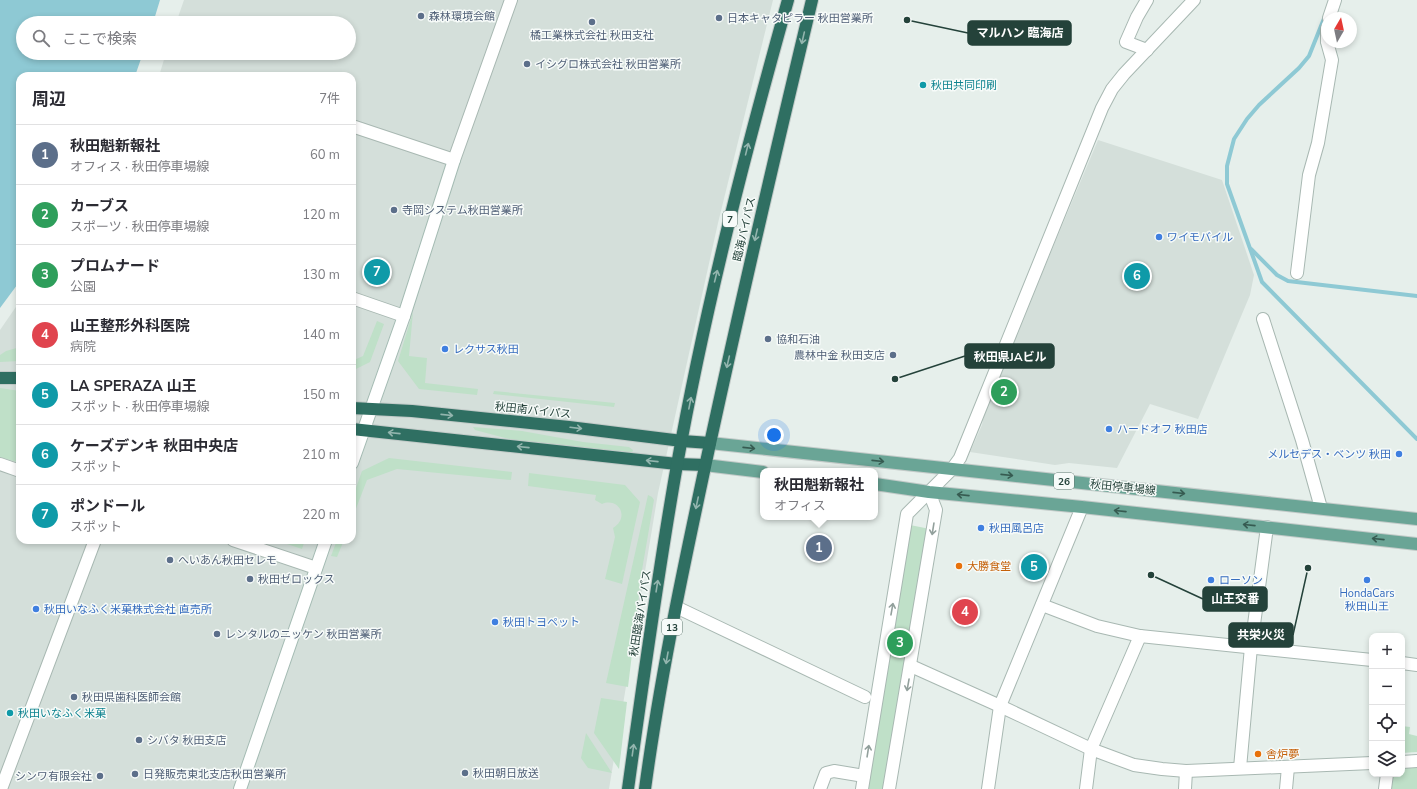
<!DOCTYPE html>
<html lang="ja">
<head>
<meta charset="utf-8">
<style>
  body { margin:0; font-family:"Nunito Sans","Noto Sans JP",sans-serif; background:#f7f7f7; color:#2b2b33 }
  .controls { position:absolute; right:12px; bottom:12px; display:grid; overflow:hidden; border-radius:8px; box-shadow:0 2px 6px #0003 }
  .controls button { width:36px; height:36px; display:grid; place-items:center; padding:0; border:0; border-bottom:1px solid #e1e1e2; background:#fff; color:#2b2b33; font:20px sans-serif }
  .compass { position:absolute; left:1321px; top:12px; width:36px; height:36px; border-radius:50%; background:#fff; box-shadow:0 2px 6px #0003; rotate:9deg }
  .you { position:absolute; left:774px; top:435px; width:14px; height:14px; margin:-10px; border:3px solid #fff; border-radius:50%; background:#1a73e8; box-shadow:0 0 0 6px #1a73e833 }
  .badge { display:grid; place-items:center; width:26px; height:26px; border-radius:50%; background:#855347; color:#fff; font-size:13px; font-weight:700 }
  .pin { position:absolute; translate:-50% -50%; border:2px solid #fff; box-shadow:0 1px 4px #0006 }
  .popup { position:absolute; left:760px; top:468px; width:118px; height:52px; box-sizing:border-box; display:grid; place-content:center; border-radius:8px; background:#fff; filter:drop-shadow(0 1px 3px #0005); font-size:13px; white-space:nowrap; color:#7c7c81 }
  .popup b { font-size:15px; color:#2b2b33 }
  .popup::after { content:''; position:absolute; left:50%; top:100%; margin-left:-8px; border:8px solid transparent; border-top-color:#fff }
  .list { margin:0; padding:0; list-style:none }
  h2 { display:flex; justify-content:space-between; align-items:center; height:52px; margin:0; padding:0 16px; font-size:17px }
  h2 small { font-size:13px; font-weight:400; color:#7c7c81 }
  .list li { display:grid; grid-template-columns:26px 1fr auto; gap:12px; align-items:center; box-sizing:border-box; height:60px; padding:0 16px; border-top:1px solid #e1e1e2 }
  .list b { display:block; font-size:15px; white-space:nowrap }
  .list p { margin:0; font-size:13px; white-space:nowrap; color:#7c7c81 }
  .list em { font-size:13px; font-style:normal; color:#7c7c81 }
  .icon { flex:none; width:22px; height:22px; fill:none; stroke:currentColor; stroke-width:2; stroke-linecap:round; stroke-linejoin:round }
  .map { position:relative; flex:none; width:1417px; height:789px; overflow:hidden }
  .search { position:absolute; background:#fff; box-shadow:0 2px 6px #0003; left:16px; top:16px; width:340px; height:44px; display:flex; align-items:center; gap:10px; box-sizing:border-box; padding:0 14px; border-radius:22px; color:#7c7c81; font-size:15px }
  .panel { position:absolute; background:#fff; box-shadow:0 2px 6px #0003; left:16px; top:72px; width:340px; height:472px; border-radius:12px }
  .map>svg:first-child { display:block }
  .built { fill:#d4dfda }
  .green { fill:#bfe0c8 }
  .water { fill:#8ec9d4 }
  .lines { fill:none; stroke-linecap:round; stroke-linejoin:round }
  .stream { stroke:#8ec9d4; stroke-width:4 }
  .street-casing { stroke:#a8b8b2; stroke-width:14 }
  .secondary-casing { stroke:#a4bbb3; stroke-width:14 }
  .primary-casing { stroke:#c2cac8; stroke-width:14 }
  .highway-casing { stroke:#c2cac8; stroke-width:14 }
  .street { stroke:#fff; stroke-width:12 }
  .secondary { stroke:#fff; stroke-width:12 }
  .primary { stroke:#6aa596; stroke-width:12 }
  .highway { stroke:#2f6f62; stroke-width:12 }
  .oneway { stroke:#93b5ae }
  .oneway2 { stroke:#365b51 }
  .oneway3 { stroke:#92a09c }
  .service-dot { fill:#5c6f8a; stroke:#f7fbf9; stroke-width:1.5 }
  .culture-dot { fill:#0f9aa8; stroke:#f7fbf9; stroke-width:1.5 }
  .shop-dot { fill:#3f7fe0; stroke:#f7fbf9; stroke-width:1.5 }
  .food-dot { fill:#e8710a; stroke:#f7fbf9; stroke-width:1.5 }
  .labels { text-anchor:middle; stroke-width:3; stroke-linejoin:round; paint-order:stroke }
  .shield { fill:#f7fbf9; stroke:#637a73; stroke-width:1 }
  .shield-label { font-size:10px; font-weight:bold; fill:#24423a }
  .service-label { font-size:11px; fill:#4e5e75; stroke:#f7fbf9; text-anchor:start }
  .culture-label { font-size:11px; fill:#0d838f; stroke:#f7fbf9; text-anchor:start }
  .street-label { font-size:11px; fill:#24423a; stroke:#f7fbf9 }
  .shop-label { font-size:11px; fill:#366cbe; stroke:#f7fbf9; text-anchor:start }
  .food-label { font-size:11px; fill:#c56008; stroke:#f7fbf9; text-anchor:start }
  .leader { fill:none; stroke:#24423a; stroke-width:1.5 }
  .callout-dot { fill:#24423a; stroke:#f7fbf9; stroke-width:1.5 }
  .callout { fill:#24423a; stroke:#24423a; stroke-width:1.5 }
  .callout-label { font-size:12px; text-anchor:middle; font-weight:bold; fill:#fff }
</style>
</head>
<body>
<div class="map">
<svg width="1417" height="789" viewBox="0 0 1417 789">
  <rect width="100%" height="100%" fill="#e6efeb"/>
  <g class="built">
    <path d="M184 0H773L718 223 658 493 609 789H0V330L20 301V540H352V76H159L166 53H349V23H176Z"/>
    <path d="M1098 140 1222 180 1254 275 1250 295 1198 419 1150 404 1117 468 1069 463 1055 465 970 452 982 425 985 409Z"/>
  </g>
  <g class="green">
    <path d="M413 312 409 356 427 358 425 383 478 389 477 395 419 389 398 361Z"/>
    <path d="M377 321 384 324 370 362 352 371V361L363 356Z"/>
    <path d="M20 347V361L0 362V355L6 351Z"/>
    <path d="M0 388 20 391V463L0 457Z"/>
    <path d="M494 391 615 403 614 407 493 394Z"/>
    <path d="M473 427 522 431 583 442 629 447 633 450 632 453 630 454 517 441 475 430Z"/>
    <path d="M389 458 512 472 511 480 397 469 367 480 352 519V499L362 471Z"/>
    <path d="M529 473 625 485 640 502 622 584 605 579 615 537 613 528C630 518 619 497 602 504L595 500 596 495 528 486Z"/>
    <path d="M648 495 652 497 654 500 642 570 628 687 606 683Z"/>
    <path d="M910 525 930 529 885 789H865Z"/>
    <path d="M275 540H305L302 549Z"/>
    <path d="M337 540H344L337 557 331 556Z"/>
    <path d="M601 698 627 702 619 769 594 733Z"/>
    <path d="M1402 726 1410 727 1409 734 1417 736V752L1402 753Z"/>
    <path d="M586 733 612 773 588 768 581 758Z"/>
    <path d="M1417 766V789H1390L1392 774H1402V767Z"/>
  </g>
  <path class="water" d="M0 0H160L153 23H23V53H143L135 76H20V281L0 308Z"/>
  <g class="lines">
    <g class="stream">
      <path d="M1325 16 1309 56 1299 68 1259 105 1247 119 1234 139 1227 166V184L1262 282 1417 439"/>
      <path d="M1251 249 1277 275 1288 281 1417 296"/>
    </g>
    <g class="street-casing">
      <g id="street">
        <path d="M1147 0 1137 17 1126 42 1147 50"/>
        <path d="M1329 18 1335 0"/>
        <path d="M1327 29V41"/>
        <path d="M352 126 454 160 511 0"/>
        <path d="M1297 273 1309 175 1318 143 1332 60 1327 42"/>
        <path d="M352 298 404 316"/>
        <path d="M1263 319 1302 440 1321 508"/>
        <path d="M0 464 20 471"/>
        <path d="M233 540 316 568"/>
        <path d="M1042 605 1097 626 1140 636 1372 660"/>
        <path d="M676 607 865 697"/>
        <path d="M1402 663 1417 665"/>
        <path d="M911 666 1000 706 1091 749 1134 765 1162 769 1186 771 1372 763"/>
        <path d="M1402 762 1417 761"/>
        <path d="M1240 768 1251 647 1267 527"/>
        <path d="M1 789 95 540"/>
        <path d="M820 789 826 773 834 771 864 776"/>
        <path d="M862 789 907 514 952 469 960 458 1102 108 1112 89 1124 74 1194 0"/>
        <path d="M889 789 936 510 929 492"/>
        <path d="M988 789 1000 706 1082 507"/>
        <path d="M1086 789 1091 749 1140 636"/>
        <path d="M1185 789 1186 771"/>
        <path d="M1286 789 1288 767"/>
        <path d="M1385 789 1387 774"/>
      </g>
    </g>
    <g class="secondary-casing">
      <g id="secondary">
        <path d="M352 463 404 316 454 160"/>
        <path d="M240 789 326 540"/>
      </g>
    </g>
    <g class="primary-casing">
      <g id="primary">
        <path d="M710 443 1417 519"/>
        <path d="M705 465 763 472"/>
        <path d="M875 484 929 492 1082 507 1417 544"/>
      </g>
    </g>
    <g class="highway-casing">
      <g id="highway">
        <path d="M0 378H20"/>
        <path d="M352 408 412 411 569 427 682 441 710 443"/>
        <path d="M352 429 677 464 705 465"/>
        <path d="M628 789C643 681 658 572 677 465 705 308 745 153 788 0"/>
        <path d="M645 789C661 671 686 555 711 439 743 292 777 146 812 0"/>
      </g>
    </g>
    <use href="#street" class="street"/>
    <use href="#secondary" class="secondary"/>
    <use href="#primary" class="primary"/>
    <use href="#highway" class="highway"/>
  </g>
  <defs><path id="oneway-shaft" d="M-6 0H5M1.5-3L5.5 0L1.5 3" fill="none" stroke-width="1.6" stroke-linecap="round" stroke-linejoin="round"/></defs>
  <g class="oneway">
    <use href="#oneway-shaft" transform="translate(803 38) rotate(103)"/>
    <use href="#oneway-shaft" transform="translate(747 149) rotate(-76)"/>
    <use href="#oneway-shaft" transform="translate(756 235) rotate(103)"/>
    <use href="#oneway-shaft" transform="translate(716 276) rotate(-76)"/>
    <use href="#oneway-shaft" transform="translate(728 362) rotate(103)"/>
    <use href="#oneway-shaft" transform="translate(690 403) rotate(-79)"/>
    <use href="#oneway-shaft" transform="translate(447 415) rotate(6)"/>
    <use href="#oneway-shaft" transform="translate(576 428) rotate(7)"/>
    <use href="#oneway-shaft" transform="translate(394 433) rotate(-174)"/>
    <use href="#oneway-shaft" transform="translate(523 447) rotate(-174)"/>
    <use href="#oneway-shaft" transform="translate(652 461) rotate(-174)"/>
    <use href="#oneway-shaft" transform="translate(697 503) rotate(102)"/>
    <use href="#oneway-shaft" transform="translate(657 586) rotate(-81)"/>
    <use href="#oneway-shaft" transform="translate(667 658) rotate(100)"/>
    <use href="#oneway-shaft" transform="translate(633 750) rotate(-82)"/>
  </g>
  <g class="oneway2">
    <use href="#oneway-shaft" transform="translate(749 448) rotate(6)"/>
    <use href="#oneway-shaft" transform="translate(878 461) rotate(6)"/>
    <use href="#oneway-shaft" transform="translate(1007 475) rotate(6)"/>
    <use href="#oneway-shaft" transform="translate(1179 493) rotate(6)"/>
    <use href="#oneway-shaft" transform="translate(963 495) rotate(-174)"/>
    <use href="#oneway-shaft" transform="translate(1120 511) rotate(-174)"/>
    <use href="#oneway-shaft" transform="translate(1249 525) rotate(-174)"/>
    <use href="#oneway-shaft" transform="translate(1378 539) rotate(-174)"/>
  </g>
  <g class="oneway3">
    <use href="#oneway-shaft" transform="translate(933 529) rotate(99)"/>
    <use href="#oneway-shaft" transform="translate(892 609) rotate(-80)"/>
    <use href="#oneway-shaft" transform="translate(908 685) rotate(100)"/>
    <use href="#oneway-shaft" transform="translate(868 751) rotate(-81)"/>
  </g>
  <g class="service-dot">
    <circle cx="421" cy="16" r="4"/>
    <circle cx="719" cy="18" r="4"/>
    <circle cx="592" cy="22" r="4"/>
    <circle cx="527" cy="64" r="4"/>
    <circle cx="394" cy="210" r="4"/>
    <circle cx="768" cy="339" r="4"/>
    <circle cx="893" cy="355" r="4"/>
    <circle cx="170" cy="560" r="4"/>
    <circle cx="250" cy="579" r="4"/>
    <circle cx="217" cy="634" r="4"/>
    <circle cx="74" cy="697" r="4"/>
    <circle cx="139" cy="740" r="4"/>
    <circle cx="465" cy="773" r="4"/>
    <circle cx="135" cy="774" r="4"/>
    <circle cx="100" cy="776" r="4"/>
  </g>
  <g class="culture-dot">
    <circle cx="923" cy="85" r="4"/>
    <circle cx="10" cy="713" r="4"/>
  </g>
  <g class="shop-dot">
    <circle cx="1159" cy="237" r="4"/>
    <circle cx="445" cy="349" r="4"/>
    <circle cx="1109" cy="429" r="4"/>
    <circle cx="1399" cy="454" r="4"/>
    <circle cx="981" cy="528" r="4"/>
    <circle cx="1211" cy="580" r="4"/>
    <circle cx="1367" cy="580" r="4"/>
    <circle cx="36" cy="609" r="4"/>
    <circle cx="495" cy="622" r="4"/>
  </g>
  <g class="food-dot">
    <circle cx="959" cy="566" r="4"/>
    <circle cx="1258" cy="754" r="4"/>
  </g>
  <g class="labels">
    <g class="shield">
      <rect x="723" y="211" width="14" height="16" rx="3"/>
      <rect x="1054" y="473" width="20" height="16" rx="3"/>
      <rect x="662" y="619" width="20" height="16" rx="3"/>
    </g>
    <g class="shield-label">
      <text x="730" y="223">7</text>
      <text x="1064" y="485">26</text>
      <text x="672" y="631">13</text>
    </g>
    <g class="service-label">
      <text x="429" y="20">森林環境会館</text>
      <text x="727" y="22">日本キャタピラー 秋田営業所</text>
      <text x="592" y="39" text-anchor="middle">橘工業株式会社 秋田支社</text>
      <text x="535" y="68">イシグロ株式会社 秋田営業所</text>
      <text x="402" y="214">寺岡システム秋田営業所</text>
      <text x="776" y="343">協和石油</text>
      <text x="885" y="359" text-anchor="end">農林中金 秋田支店</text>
      <text x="178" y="564">へいあん秋田セレモ</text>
      <text x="258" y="583">秋田ゼロックス</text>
      <text x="225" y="638">レンタルのニッケン 秋田営業所</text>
      <text x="82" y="701">秋田県歯科医師会館</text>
      <text x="147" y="744">シバタ 秋田支店</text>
      <text x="473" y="777">秋田朝日放送</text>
      <text x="143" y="778">日発販売東北支店秋田営業所</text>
      <text x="92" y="780" text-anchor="end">シンワ有限会社</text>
    </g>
    <g class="culture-label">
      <text x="931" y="89">秋田共同印刷</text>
      <text x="18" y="717">秋田いなふく米菓</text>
    </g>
    <g class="street-label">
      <text transform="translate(744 229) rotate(-77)" y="4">臨海バイパス</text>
      <text transform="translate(533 410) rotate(6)" y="4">秋田南バイパス</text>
      <text transform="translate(1123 487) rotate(6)" y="4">秋田停車場線</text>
      <text transform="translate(640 613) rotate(-81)" y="4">秋田臨海バイパス</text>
    </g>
    <g class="shop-label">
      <text x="1167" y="241">ワイモバイル</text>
      <text x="453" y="353">レクサス秋田</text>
      <text x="1117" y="433">ハードオフ 秋田店</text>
      <text x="1391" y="458" text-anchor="end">メルセデス・ベンツ 秋田</text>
      <text x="989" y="532">秋田風呂店</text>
      <text x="1219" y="584">ローソン</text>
      <text x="1367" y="597" text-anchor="middle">HondaCars<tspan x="1367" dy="13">秋田山王</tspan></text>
      <text x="44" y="613">秋田いなふく米菓株式会社 直売所</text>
      <text x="503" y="626">秋田トヨペット</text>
    </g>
    <g class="food-label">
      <text x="967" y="570">大勝食堂</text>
      <text x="1266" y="758">舎炉夢</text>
    </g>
  </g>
  <path class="leader" d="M907 20L968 33M895 379L965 356M1151 575L1203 599M1308 568L1293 635"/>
  <g class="callout-dot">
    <circle cx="907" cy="20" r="4"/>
    <circle cx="895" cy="379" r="4"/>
    <circle cx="1151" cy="575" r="4"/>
    <circle cx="1308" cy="568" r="4"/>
  </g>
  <g class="callout">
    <rect x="968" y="21" width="103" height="24" rx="4"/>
    <rect x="965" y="344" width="89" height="24" rx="4"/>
    <rect x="1203" y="587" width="64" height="24" rx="4"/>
    <rect x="1229" y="623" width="64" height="24" rx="4"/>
  </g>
  <g class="callout-label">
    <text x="1020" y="37">マルハン 臨海店</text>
    <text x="1010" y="361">秋田県JAビル</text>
    <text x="1235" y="603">山王交番</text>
    <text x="1261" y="639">共栄火災</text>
  </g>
</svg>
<div class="controls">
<button>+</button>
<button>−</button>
<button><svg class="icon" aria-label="locate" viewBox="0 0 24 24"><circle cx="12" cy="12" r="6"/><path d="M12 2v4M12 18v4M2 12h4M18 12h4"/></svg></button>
<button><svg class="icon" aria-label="layers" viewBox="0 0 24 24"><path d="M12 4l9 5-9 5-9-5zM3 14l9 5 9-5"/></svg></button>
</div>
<svg class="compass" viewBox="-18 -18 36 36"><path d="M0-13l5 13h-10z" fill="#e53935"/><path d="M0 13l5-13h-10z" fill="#7c7c81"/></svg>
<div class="you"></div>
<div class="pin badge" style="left:819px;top:548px;background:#5c6f8a">1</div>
<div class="popup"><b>秋田魁新報社</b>オフィス</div>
<div class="pin badge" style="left:1004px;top:392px;background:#2e9e5b">2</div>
<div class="pin badge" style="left:900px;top:643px;background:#2e9e5b">3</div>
<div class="pin badge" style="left:965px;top:612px;background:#e0444e">4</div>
<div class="pin badge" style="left:1034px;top:567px;background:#0f9aa8">5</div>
<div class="pin badge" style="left:1137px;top:276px;background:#0f9aa8">6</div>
<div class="pin badge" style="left:377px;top:272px;background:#0f9aa8">7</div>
<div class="search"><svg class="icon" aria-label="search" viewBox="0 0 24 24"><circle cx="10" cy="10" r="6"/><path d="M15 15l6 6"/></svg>ここで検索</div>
<section class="panel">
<h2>周辺<small>7件</small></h2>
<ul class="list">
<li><span class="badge" style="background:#5c6f8a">1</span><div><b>秋田魁新報社</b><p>オフィス · 秋田停車場線</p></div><em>60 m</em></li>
<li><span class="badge" style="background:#2e9e5b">2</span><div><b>カーブス</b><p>スポーツ · 秋田停車場線</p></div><em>120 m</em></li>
<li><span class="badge" style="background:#2e9e5b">3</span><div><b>プロムナード</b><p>公園</p></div><em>130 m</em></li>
<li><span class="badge" style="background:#e0444e">4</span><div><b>山王整形外科医院</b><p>病院</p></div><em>140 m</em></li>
<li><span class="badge" style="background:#0f9aa8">5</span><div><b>LA SPERAZA 山王</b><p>スポット · 秋田停車場線</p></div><em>150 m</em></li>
<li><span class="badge" style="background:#0f9aa8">6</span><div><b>ケーズデンキ 秋田中央店</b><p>スポット</p></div><em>210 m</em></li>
<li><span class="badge" style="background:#0f9aa8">7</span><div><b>ポンドール</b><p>スポット</p></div><em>220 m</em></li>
</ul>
</section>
</div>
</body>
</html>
